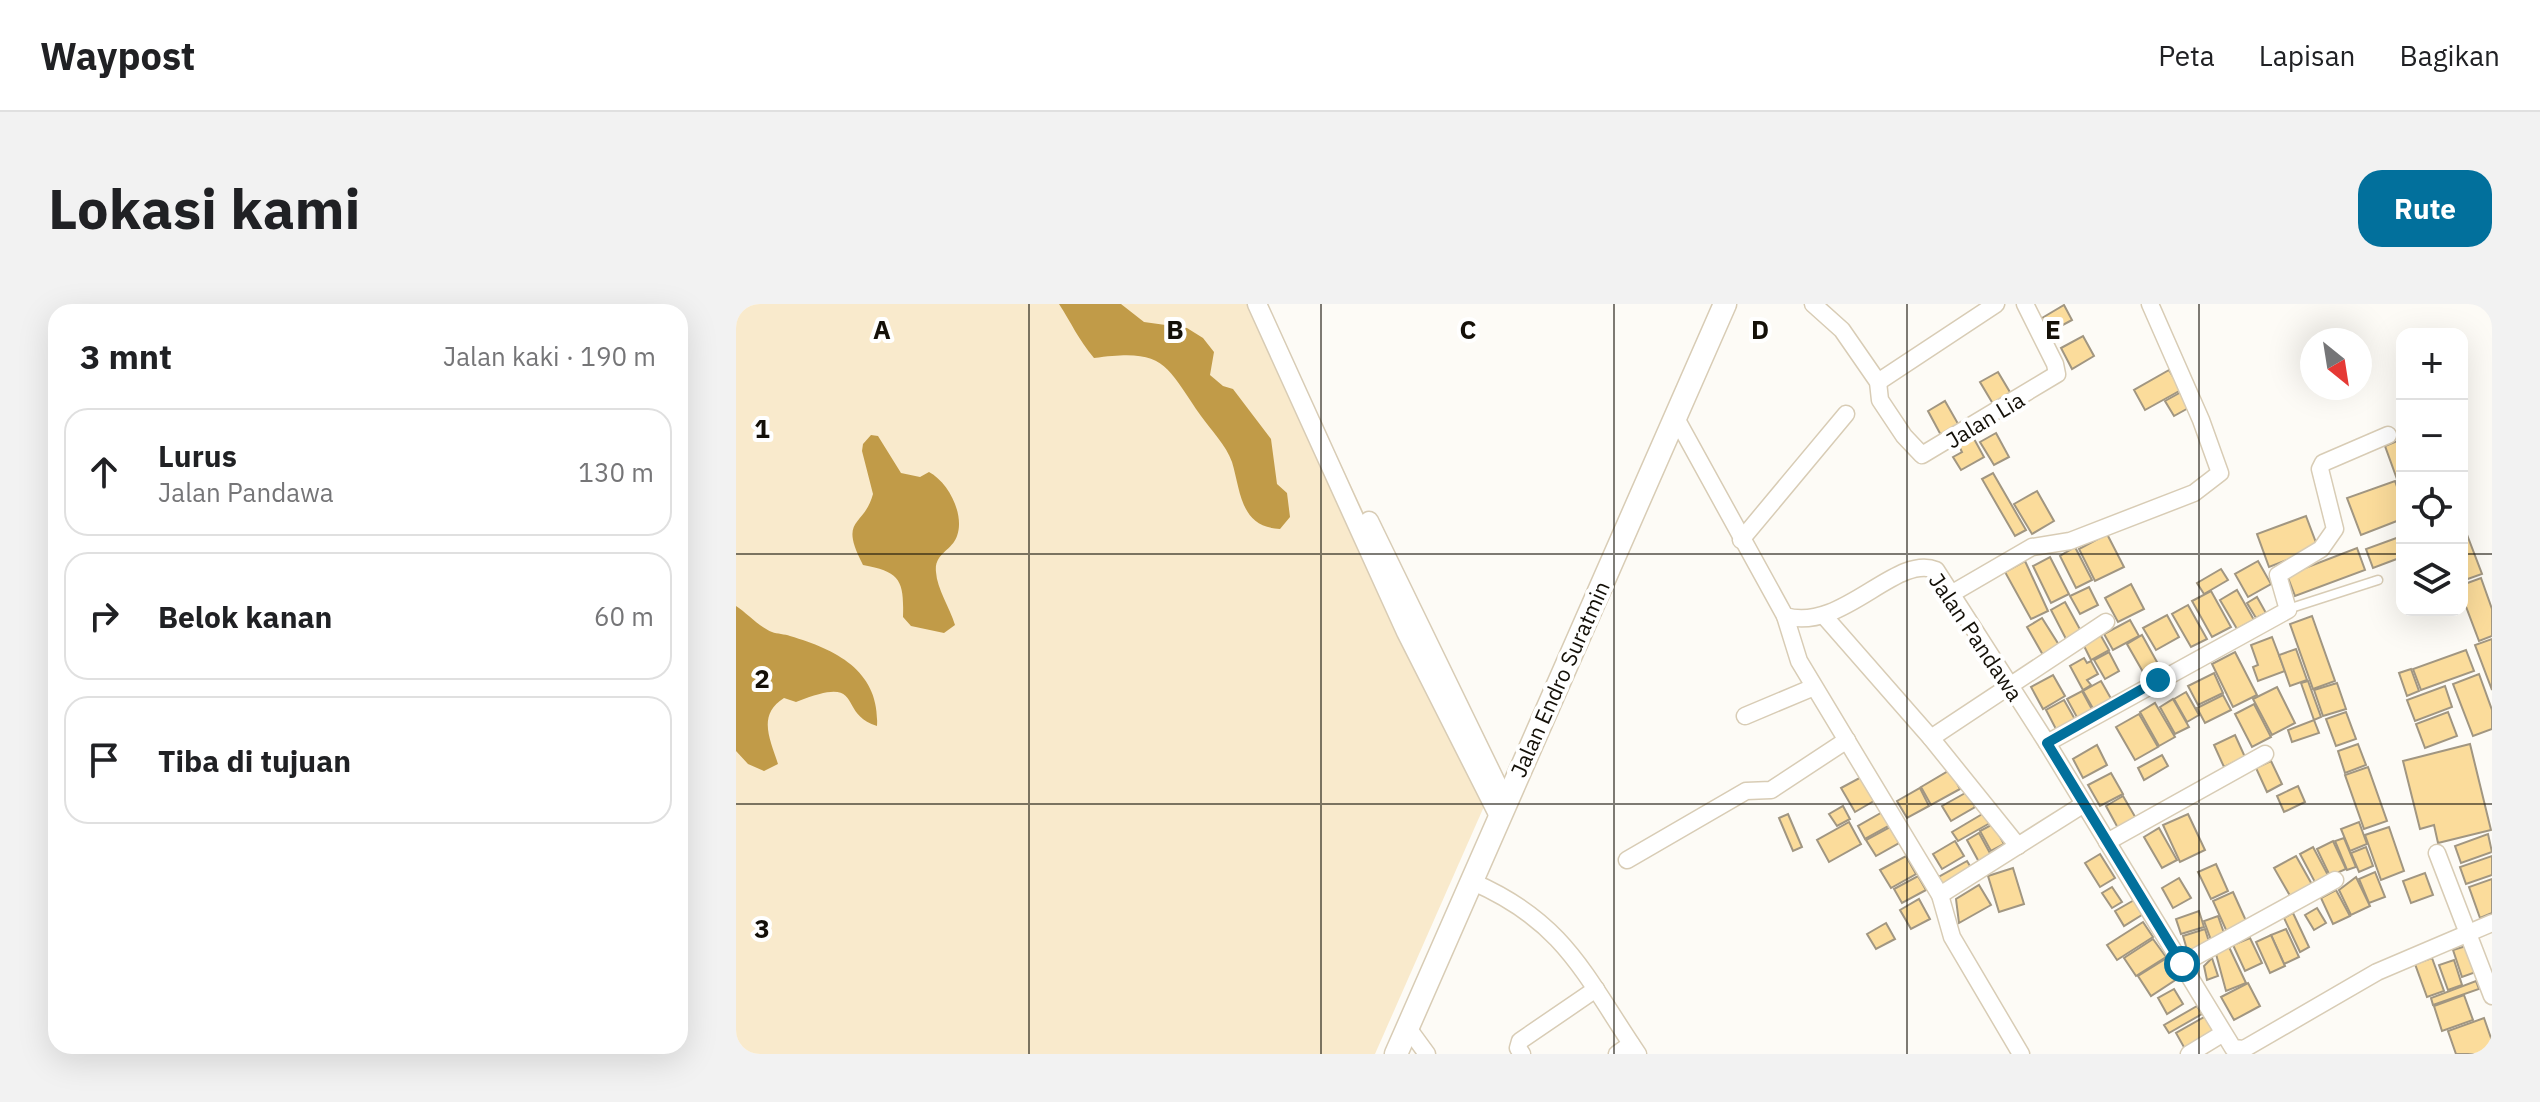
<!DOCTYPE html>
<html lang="id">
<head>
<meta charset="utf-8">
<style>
  body { margin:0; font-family:"IBM Plex Sans",sans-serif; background:#f2f2f2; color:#202124 }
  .controls { position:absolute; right:24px; top:24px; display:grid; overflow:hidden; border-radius:16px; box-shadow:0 8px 32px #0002 }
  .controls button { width:72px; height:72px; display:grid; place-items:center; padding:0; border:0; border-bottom:2px solid #e0e0e0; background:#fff; color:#202124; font:40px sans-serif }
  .compass { position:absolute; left:1564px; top:24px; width:72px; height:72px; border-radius:50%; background:#fff; box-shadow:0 8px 32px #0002; rotate:150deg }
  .stop { position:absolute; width:24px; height:24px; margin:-18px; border:6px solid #02709c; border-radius:50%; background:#fff }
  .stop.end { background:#02709c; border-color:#fff; box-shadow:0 2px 8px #0008 }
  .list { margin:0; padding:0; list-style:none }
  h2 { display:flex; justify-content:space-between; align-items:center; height:104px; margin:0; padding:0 32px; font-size:34px }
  h2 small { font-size:26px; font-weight:400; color:#757577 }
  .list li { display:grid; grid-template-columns:52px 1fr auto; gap:24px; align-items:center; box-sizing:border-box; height:128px; margin:0 16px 16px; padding:0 16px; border:2px solid #e0e0e0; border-radius:24px }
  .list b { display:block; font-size:30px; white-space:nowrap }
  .list p { margin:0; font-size:26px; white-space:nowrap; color:#757577 }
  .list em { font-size:26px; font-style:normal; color:#757577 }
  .icon { flex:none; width:44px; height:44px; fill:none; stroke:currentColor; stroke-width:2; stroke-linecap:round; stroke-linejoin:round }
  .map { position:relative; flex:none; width:1756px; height:750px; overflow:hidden; border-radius:24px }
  header { display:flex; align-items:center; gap:48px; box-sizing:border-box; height:112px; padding:0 40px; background:#fff; border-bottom:2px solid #e0e0e0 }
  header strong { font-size:38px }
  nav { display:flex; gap:44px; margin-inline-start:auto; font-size:28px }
  .intro { display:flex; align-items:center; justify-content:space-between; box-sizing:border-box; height:192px; padding:0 48px }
  h1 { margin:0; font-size:56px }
  .button { padding:20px 36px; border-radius:24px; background:#02709c; color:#fff; font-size:28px; font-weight:700 }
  main { display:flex; gap:48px; padding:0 48px }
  aside { flex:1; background:#fff; border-radius:24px; box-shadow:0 8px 32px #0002 }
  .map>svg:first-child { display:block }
  .green { fill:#f9eacc }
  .water { fill:#c19b48 }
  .building { fill:#fbdc9b; stroke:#a19681; stroke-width:2 }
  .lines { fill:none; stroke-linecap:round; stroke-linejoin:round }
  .service-casing { stroke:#d8ccb5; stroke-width:11 }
  .minor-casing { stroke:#d8ccb5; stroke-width:19 }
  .tertiary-casing { stroke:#d8ccb5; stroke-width:21 }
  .secondary-casing { stroke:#d8ccb5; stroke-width:25 }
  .service { stroke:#fff; stroke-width:8 }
  .minor { stroke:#fff; stroke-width:16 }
  .tertiary { stroke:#fff; stroke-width:18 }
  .secondary { stroke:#fff; stroke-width:22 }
  .route { stroke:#02709c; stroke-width:10 }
  .grid { fill:none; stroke:#141008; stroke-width:2; stroke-opacity:0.55 }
  .labels { text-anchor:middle; stroke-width:8; stroke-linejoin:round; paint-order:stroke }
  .street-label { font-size:22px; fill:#141008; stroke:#fff }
  .grid-label { font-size:26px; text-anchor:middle; font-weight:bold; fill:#141008; stroke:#fff; stroke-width:8; stroke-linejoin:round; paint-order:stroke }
</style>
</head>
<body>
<header>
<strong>Waypost</strong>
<nav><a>Peta</a><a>Lapisan</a><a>Bagikan</a></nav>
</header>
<div class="intro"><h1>Lokasi kami</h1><a class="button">Rute</a></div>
<main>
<aside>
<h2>3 mnt<small>Jalan kaki · 190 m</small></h2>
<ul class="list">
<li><svg class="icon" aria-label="ahead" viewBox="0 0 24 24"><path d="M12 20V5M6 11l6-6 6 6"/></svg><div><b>Lurus</b><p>Jalan Pandawa</p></div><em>130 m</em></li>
<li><svg class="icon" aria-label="right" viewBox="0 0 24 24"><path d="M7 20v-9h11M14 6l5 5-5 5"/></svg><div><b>Belok kanan</b></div><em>60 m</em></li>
<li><svg class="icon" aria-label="arrive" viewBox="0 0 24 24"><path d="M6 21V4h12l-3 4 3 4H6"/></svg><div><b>Tiba di tujuan</b></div></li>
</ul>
</aside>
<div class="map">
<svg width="1756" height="750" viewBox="0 0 1756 750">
  <rect width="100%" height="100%" fill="#fdfbf6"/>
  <path class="green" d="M0 0H529L757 482 639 750H0Z"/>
  <g class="water">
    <path d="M323 0H385L408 18 451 24 467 34 478 48 474 71 487 82 497 85 535 135 541 180 551 189 554 213 544 225C504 223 505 188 496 158 490 141 475 126 465 112 429 60 429 44 358 54 342 35 336 20 323 0Z"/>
    <path d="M135 131 142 132 165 169 184 173 193 168C212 178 229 210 221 232 216 247 198 249 200 268 201 285 214 304 219 321L208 329 175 322 167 313C168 277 165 268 127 261 102 213 128 224 137 190L126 147 127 140Z"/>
    <path d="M0 302C11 309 23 323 36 328 41 330 49 330 54 332 102 346 144 368 141 422 99 409 132 369 60 398L48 394C21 411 34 435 42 460L28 467 12 460 0 447Z"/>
  </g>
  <g class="building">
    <path d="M1328 1 1336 16 1314 28 1306 14Z"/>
    <path d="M1347 32 1358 52 1336 65 1325 44Z"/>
    <path d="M1433 66 1445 86 1409 106 1398 86Z"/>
    <path d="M1262 68 1278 95 1260 105 1244 78Z"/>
    <path d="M1447 87 1456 102 1438 112 1429 97Z"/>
    <path d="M1209 97 1225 125 1207 135 1192 107Z"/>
    <path d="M1260 129 1273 153 1258 161 1244 138Z"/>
    <path d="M1237 133 1248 153 1225 166 1217 153 1226 148 1223 142Z"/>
    <path d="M1666 135V189L1649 142Z"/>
    <path d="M1257 169 1290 226 1279 232 1246 175Z"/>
    <path d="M1659 177 1666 197V215L1625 231 1611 194Z"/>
    <path d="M1301 187 1318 217 1296 230 1278 200Z"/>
    <path d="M1570 212 1582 244 1533 263 1521 230Z"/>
    <path d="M1730 228 1746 270 1726 277V229Z"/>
    <path d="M1371 230 1388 263 1359 277 1343 245Z"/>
    <path d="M1666 232V253L1637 264 1630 245Z"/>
    <path d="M1339 243 1356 276 1340 284 1324 252Z"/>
    <path d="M1621 244 1629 266 1559 292 1551 271Z"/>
    <path d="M1314 253 1333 290 1315 299 1297 262Z"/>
    <path d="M1289 257 1312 307 1295 315 1269 268Z"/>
    <path d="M1522 257 1535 280 1512 293 1499 270Z"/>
    <path d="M1485 265 1492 276 1468 290 1461 279Z"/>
    <path d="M1745 274 1756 305V332L1743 337 1726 292V281Z"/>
    <path d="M1395 280 1408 305 1382 318 1369 294Z"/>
    <path d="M1353 283 1362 301 1344 310 1334 292Z"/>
    <path d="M1501 286 1518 316 1501 325 1484 296Z"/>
    <path d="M1475 287 1495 323 1476 333 1456 297Z"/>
    <path d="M1521 293 1530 309 1520 314 1511 299Z"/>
    <path d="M1329 298 1346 329 1331 337 1315 306Z"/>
    <path d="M1452 301 1471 335 1455 343 1436 310Z"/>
    <path d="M1431 311 1443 333 1420 346 1407 324Z"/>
    <path d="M1576 312 1599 377 1577 385 1554 320Z"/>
    <path d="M1306 314 1323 341 1307 351 1291 323Z"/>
    <path d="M1394 316 1403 332 1377 346 1368 330Z"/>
    <path d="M1364 330 1373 346 1355 356 1347 340Z"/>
    <path d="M1406 331 1426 367 1411 375 1391 340Z"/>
    <path d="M1536 333 1549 367 1522 377 1517 363 1522 361 1515 341Z"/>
    <path d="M1756 335V386L1739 341Z"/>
    <path d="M1560 345 1571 376 1554 382 1543 351Z"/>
    <path d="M1730 346 1738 367 1685 386 1677 365Z"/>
    <path d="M1373 348 1383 367 1369 375 1358 356Z"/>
    <path d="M1499 348 1521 391 1497 403 1476 360Z"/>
    <path d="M1348 354 1351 359 1355 357 1362 370 1351 376 1355 381 1347 386 1334 362Z"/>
    <path d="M1675 365 1683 387 1671 392 1663 369Z"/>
    <path d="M1478 369 1487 389 1462 401 1452 382Z"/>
    <path d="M1743 370 1756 406V425L1737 432 1717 380Z"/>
    <path d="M1317 371 1329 392 1307 405 1295 383Z"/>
    <path d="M1365 377 1377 398 1359 408 1347 387Z"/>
    <path d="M1572 377 1585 413 1578 416 1565 379Z"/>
    <path d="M1601 379 1610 405 1587 412 1578 386Z"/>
    <path d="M1709 382 1716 403 1679 417 1671 396Z"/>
    <path d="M1541 383 1559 419 1536 431 1517 395Z"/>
    <path d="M1346 387 1358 409 1343 417 1331 395Z"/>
    <path d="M1450 388 1463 411 1451 418 1438 395Z"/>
    <path d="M1487 391 1495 406 1469 419 1461 404Z"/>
    <path d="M1437 395 1453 423 1439 430 1424 403Z"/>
    <path d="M1328 396 1341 419 1322 429 1310 406Z"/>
    <path d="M1419 399 1439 433 1423 442 1404 408Z"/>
    <path d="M1518 400 1535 433 1516 443 1499 410Z"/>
    <path d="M1610 408 1620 435 1600 442 1590 415Z"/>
    <path d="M1712 408 1721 432 1689 444 1680 420Z"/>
    <path d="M1403 410 1422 443 1399 456 1380 423Z"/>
    <path d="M1578 416 1583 429 1556 438 1552 426Z"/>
    <path d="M1499 431 1509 453 1488 463 1478 441Z"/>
    <path d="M1622 440 1630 461 1609 469 1602 447Z"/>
    <path d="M1734 440 1755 526 1702 539 1698 521 1684 525 1667 457Z"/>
    <path d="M1361 441 1371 461 1347 474 1337 455Z"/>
    <path d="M1426 451 1432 462 1408 476 1402 464Z"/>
    <path d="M1535 457 1546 480 1531 488 1520 464Z"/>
    <path d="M1632 463 1651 517 1628 525 1609 471Z"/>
    <path d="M1214 466 1224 485 1195 501 1185 483Z"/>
    <path d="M1375 469 1387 490 1364 502 1352 481Z"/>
    <path d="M1129 471 1143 494 1119 508 1105 484Z"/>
    <path d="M1562 482 1569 498 1548 508 1541 492Z"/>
    <path d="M1184 484 1193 502 1171 514 1161 497Z"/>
    <path d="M1231 488 1239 503 1215 517 1206 502Z"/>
    <path d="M1387 492 1401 516 1383 526 1370 502Z"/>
    <path d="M1107 502 1114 515 1101 522 1093 510Z"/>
    <path d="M1150 506 1158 519 1129 535 1122 522Z"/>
    <path d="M1248 509 1254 519 1222 537 1216 528Z"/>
    <path d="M1052 510 1066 543 1057 547 1043 514Z"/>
    <path d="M1452 510 1469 546 1444 558 1427 521Z"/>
    <path d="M1113 518 1125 540 1093 558 1081 536Z"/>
    <path d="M1623 518 1631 540 1614 547 1605 525Z"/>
    <path d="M1257 520 1268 540 1255 547 1244 527Z"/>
    <path d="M1154 523 1163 539 1140 552 1130 536Z"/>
    <path d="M1653 523 1668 567 1645 576 1629 531Z"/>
    <path d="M1423 524 1441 556 1426 564 1408 533Z"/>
    <path d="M1243 529 1255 551 1243 558 1231 536Z"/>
    <path d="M1752 530 1756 548 1725 559 1719 542Z"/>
    <path d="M1608 534 1620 563 1611 566 1599 537Z"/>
    <path d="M1219 537 1228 552 1206 565 1197 550Z"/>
    <path d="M1597 537 1610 565 1594 572 1581 545Z"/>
    <path d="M1577 543 1594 575 1581 582 1564 550Z"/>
    <path d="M1630 543 1637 562 1623 568 1615 549Z"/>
    <path d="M1364 550 1379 574 1364 583 1349 559Z"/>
    <path d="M1170 552 1180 570 1155 584 1144 566Z"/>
    <path d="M1560 552 1578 584 1557 597 1538 564Z"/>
    <path d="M1756 552V571L1730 580 1724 563Z"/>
    <path d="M1231 557 1237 567 1204 585 1199 575Z"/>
    <path d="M1480 560 1492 587 1475 595 1462 568Z"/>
    <path d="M1277 564 1288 600 1263 608 1252 572Z"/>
    <path d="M1639 568 1649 593 1633 599 1623 575Z"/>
    <path d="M1689 569 1697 591 1675 599 1667 577Z"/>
    <path d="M1182 572 1190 586 1166 599 1158 585Z"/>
    <path d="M1620 573 1634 602 1615 611 1603 586Z"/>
    <path d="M1443 574 1455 594 1437 604 1426 584Z"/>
    <path d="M1756 575V609L1744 614 1733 583Z"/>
    <path d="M1243 581 1255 601 1223 619 1220 595Z"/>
    <path d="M1376 583 1386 598 1376 604 1366 589Z"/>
    <path d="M1600 586 1614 612 1597 620 1585 594Z"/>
    <path d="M1497 588 1511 619 1491 628 1477 597Z"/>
    <path d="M1183 595 1194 615 1175 625 1164 606Z"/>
    <path d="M1400 595 1409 609 1388 622 1379 607Z"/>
    <path d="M1581 604 1590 619 1578 626 1569 611Z"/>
    <path d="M1463 607 1468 623 1445 630 1440 615Z"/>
    <path d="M1557 609 1573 643 1564 648 1548 614Z"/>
    <path d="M1482 612 1489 632 1475 636 1468 617Z"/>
    <path d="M1407 618 1417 633 1381 656 1371 641Z"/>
    <path d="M1150 619 1159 635 1140 645 1131 630Z"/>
    <path d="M1469 625 1474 641 1452 649 1447 632Z"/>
    <path d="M1550 625 1563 653 1548 660 1535 631Z"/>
    <path d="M1535 631 1549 662 1534 669 1520 638Z"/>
    <path d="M1514 634 1526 659 1509 667 1497 641Z"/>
    <path d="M1417 635 1430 653 1400 672 1388 654Z"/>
    <path d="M1730 642 1740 668 1726 673 1717 646Z"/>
    <path d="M1493 643 1510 679 1490 687 1480 650Z"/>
    <path d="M1434 652 1447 671 1415 692 1402 672Z"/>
    <path d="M1476 654 1482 672 1471 676 1468 662Z"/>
    <path d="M1696 654 1708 687 1691 693 1679 660Z"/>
    <path d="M1718 656 1726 681 1712 686 1703 661Z"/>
    <path d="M1740 677 1743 685 1697 701 1695 694Z"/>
    <path d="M1512 679 1524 702 1498 716 1485 693Z"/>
    <path d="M1438 685 1447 700 1431 710 1422 694Z"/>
    <path d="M1728 691 1737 716 1706 727 1698 702Z"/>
    <path d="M1461 702 1466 710 1433 729 1428 721Z"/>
    <path d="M1470 712 1479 728 1449 745 1440 729Z"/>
    <path d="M1748 714 1756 737V750H1720L1712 727Z"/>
  </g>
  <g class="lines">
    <g class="service-casing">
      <path id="service" d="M1552 305 1642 276"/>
    </g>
    <g class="minor-casing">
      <g id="minor">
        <path d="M1077 0 1106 26 1142 78 1144 96 1168 132 1186 151 1321 70 1319 60 1289 0"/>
        <path d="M1142 78 1260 0"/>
        <path d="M940 114 1049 312C1106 329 1160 249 1200 266L1311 439 1497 744 1508 745 1641 668 1756 619"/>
        <path d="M1005 236 1110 110"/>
        <path d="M1215 290 1296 243 1334 237 1458 189 1484 169 1465 116 1414 0"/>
        <path d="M1049 312 1063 357 1204 591 1216 633 1285 750"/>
        <path d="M1089 313 1195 434 1282 542"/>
        <path d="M1009 412 1078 383"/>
        <path d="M1195 434 1370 318"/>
        <path d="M1311 439 1552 306 1542 271 1585 245 1599 225 1584 165 1587 159 1652 131"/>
        <path d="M1371 538 1529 450"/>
        <path d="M1701 549 1756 692"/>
        <path d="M891 556 1010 487 1035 486 1111 436"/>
        <path d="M737 578C829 618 849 672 902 750"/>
        <path d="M1204 591 1348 500"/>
        <path d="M1446 660 1599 576"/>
        <path d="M672 724 691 750"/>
        <path d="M786 750 782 744 784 737 860 685"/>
        <path d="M881 750 895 740"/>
        <path d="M1453 750 1486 730"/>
      </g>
    </g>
    <g class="tertiary-casing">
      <g id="tertiary">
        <path d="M521 0 670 328 763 512"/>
        <path d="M633 217 769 497"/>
      </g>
    </g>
    <g class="secondary-casing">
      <path id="secondary" d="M660 750 989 0"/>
    </g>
    <use href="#service" class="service"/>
    <use href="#minor" class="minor"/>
    <use href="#tertiary" class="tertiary"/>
    <use href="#secondary" class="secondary"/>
  </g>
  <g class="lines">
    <path class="route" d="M1422 376 1311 439 1446 660"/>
  </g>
  <path class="grid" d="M293 0V750M585 0V750M878 0V750M1171 0V750M1463 0V750M0 250H1666M1726 250H1756M0 500H1756"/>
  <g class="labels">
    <g class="street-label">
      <text transform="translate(1249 116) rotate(-31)" y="8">Jalan Lia</text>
      <text transform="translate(1240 333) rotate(56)" y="8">Jalan Pandawa</text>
      <text transform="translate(824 375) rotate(-66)" y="8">Jalan Endro Suratmin</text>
    </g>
  </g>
  <g class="grid-label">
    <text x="146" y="35">A</text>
    <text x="439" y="35">B</text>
    <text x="732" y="35">C</text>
    <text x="1024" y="35">D</text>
    <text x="1317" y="35">E</text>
    <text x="26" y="134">1</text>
    <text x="26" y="384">2</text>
    <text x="26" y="634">3</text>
  </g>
</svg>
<div class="controls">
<button>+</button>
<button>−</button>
<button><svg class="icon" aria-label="locate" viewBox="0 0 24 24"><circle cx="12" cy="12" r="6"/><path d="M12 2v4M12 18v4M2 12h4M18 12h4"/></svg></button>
<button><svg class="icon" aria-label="layers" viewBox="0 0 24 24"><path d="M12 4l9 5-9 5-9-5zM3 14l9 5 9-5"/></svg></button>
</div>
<svg class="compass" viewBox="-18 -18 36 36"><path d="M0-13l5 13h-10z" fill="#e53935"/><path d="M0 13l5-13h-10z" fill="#757577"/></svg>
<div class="stop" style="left:1446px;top:660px"></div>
<div class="stop end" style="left:1422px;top:376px"></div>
</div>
</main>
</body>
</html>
